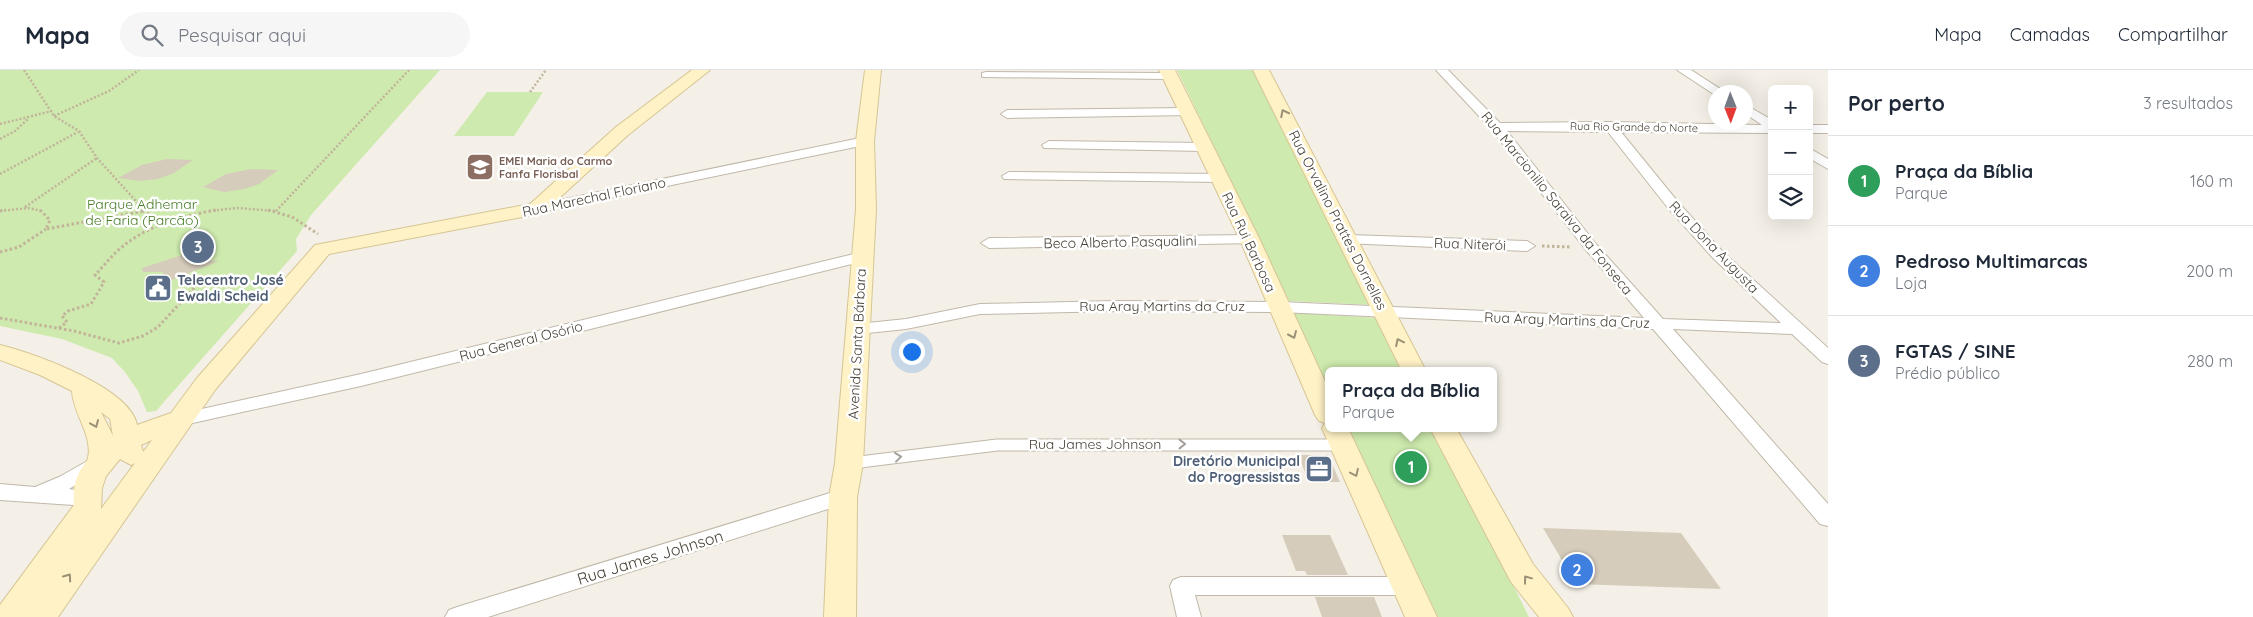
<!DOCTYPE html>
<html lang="pt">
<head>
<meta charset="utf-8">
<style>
  body { margin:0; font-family:Quicksand,sans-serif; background:#f6f6f7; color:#1f2937 }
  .controls { position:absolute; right:15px; top:15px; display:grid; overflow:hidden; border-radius:8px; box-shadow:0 5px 20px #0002 }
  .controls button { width:45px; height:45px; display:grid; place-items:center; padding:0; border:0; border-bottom:1px solid #e0e1e3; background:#fff; color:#1f2937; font:25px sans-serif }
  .compass { position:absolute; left:1708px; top:15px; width:45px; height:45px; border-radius:50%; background:#fff; box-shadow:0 5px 20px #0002; rotate:179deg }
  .you { position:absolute; left:911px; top:281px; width:18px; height:18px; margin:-12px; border:4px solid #fff; border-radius:50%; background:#1a73e8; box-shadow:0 0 0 8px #1a73e833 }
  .badge { display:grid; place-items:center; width:32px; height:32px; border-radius:50%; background:#ff3913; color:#fff; font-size:16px; font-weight:700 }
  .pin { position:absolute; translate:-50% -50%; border:2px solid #fff; box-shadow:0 1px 5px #0006 }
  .popup { position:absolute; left:1325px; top:297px; width:172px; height:65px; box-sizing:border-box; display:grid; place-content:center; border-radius:8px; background:#fff; filter:drop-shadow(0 1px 4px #0005); font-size:16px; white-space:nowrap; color:#747a83 }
  .popup b { font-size:19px; color:#1f2937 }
  .popup::after { content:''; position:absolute; left:50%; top:100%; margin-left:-10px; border:10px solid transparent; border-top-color:#fff }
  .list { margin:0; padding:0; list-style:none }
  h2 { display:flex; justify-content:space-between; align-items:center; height:65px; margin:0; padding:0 20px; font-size:21px }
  h2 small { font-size:16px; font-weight:400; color:#747a83 }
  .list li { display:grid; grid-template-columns:32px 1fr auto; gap:15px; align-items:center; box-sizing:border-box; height:90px; padding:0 20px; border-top:1px solid #e0e1e3 }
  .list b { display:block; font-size:19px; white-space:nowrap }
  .list p { margin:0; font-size:16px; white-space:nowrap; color:#747a83 }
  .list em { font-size:16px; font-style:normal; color:#747a83 }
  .icon { flex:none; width:28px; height:28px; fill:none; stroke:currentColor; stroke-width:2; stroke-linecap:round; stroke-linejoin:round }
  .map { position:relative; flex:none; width:1828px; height:547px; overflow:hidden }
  header { display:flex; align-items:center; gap:30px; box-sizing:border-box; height:70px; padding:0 25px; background:#fff; border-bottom:1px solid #e0e1e3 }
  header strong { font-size:24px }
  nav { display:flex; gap:28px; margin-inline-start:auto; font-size:18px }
  .search { width:350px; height:45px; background:#f6f6f7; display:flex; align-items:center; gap:12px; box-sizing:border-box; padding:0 18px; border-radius:28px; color:#747a83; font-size:19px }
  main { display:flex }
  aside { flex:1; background:#fff }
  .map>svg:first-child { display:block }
  .green { fill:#ceeaae }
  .building { fill:#d6ccbc }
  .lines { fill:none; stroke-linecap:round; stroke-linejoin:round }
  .lane-casing { stroke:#c0b8a9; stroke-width:13 }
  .street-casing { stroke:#c0b8a9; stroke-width:2 }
  .secondary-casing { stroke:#d6c595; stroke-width:2 }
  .path-far1 { stroke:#c2b49a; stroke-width:2.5; stroke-dasharray:2 2; stroke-linecap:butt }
  .path { stroke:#c2b49a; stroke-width:3; stroke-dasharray:2.5 2.5; stroke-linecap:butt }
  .lane { stroke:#fff; stroke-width:11 }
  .street { fill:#fff; fill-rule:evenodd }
  .secondary { fill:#fff2c6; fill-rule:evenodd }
  .oneway { stroke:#9a9177 }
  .oneway2 { stroke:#a4a09a }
  .labels { text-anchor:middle; stroke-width:5; stroke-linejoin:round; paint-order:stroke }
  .far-street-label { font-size:11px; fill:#484136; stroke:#fff }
  .far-education-label { font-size:11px; font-weight:bold; fill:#785e54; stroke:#fff; text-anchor:start }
  .street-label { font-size:14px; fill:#484136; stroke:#fff }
  .park-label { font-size:14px; fill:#467c26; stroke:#fff }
  .service-label { font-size:14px; font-weight:bold; fill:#4e5e75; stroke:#fff; text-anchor:start }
  .near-street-label { font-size:16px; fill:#484136; stroke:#fff }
</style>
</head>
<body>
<header>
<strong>Mapa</strong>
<div class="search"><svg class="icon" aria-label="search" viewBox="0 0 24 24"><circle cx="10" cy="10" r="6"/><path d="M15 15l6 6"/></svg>Pesquisar aqui</div>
<nav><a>Mapa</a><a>Camadas</a><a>Compartilhar</a></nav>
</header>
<main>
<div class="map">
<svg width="1828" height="547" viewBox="0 0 1828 547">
  <rect width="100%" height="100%" fill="#f4f0e7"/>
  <g class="green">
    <path d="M0 0H440L311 145 296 169 297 181 156 341 147 342 138 321 125 302 112 288 62 269 0 256Z"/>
    <path d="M1177 0H1255L1374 235 1289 231Z"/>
    <path d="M487 22H543L514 66H454Z"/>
    <path d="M1293 243 1379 248 1406 301H1328V317Z"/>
    <path d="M1348 358H1435L1529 547H1438Z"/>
  </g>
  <g class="building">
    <path d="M167 89 193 90 174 103 158 109 141 111 118 108 142 95Z"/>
    <path d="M251 99 278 100 259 114 245 119 224 122 203 117 226 104Z"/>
    <path d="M207 177 194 190 219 191 144 221 164 202H143L142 198Z"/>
    <path d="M1298 385H1328L1340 412H1309Z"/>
    <path d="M1543 458 1681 463 1721 519 1576 514Z"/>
    <path d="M1282 465H1330L1348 505H1307L1305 501H1296Z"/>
    <path d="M1315 527H1374L1382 547H1322Z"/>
  </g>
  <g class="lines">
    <g class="lane-casing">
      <path id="lane" d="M852 393 997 375H1340"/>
    </g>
    <g class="street-casing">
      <g id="street">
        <path d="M1436 0H1448L1500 53 1610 52 1762 55 1746 44V35L1772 50V63L1621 62 1678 132 1723 182 1828 278V294L1822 292 1792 264 1673 259 1828 434V456L1820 454 1653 259 1280 242 1116 241 980 244 906 259 858 264 852 263 849 259 852 255 858 254 906 249 980 234 1116 231 1280 232 1644 248 1586 180 1492 60ZM1507 61 1608 62 1668 138 1713 188 1781 253 1663 249 1596 174Z"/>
        <path d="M1677 0H1691L1725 22H1716L1715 25Z"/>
        <path d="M986 2 1169 3 1175 6 1169 9 982 7V3Z"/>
        <path d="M1187 38 1193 42 1191 45 1007 48 1001 44 1007 40Z"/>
        <rect x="1809" y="55" width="19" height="8"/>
        <path d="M865 67 872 71 870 74 536 143 529 139 536 135Z"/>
        <path d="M1049 71 1204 73 1211 77 1204 81 1044 78 1042 75Z"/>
        <path d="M1809 78 1828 89V99L1809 88Z"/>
        <path d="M1009 102 1219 104 1226 108 1219 112 1004 109 1002 106Z"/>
        <path d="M1250 165 1258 170 1255 173 989 178 981 173 989 168Z"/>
        <path d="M1349 165 1527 171 1535 176 1527 181 1344 173 1341 170Z"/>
        <path d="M862 182 868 184 870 187 868 190 361 316 179 356 172 355 169 350 172 345 179 344 361 304Z"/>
        <path d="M98 385 105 387 108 392 105 397 69 419 95 423 98 428 95 433 88 436 0 430V414L35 417 59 407Z"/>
        <path d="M843 419 850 422 853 427 850 432 488 547H445L449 540 457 537Z"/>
        <path d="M1181 507H1407L1415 510 1418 516 1415 522 1407 525H1195L1201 547H1177L1170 516 1173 510Z"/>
      </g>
    </g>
    <g class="secondary-casing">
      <g id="secondary">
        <path d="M692 0H710L628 65 543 143 329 184 215 320 58 547H0V535L74 435C73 423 74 412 80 401 82 397 87 392 88 388 93 365 73 344 72 321L40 305 0 290V275C34 283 131 318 137 355L171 343 197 308 315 175 530 134 616 57ZM101 342 110 349 113 366ZM152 370 143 382 141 375ZM120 389 131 395 135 393 101 439 102 418 106 406Z"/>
        <path d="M865 0H881L874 71 876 139 863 393 857 427 856 547H824L829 427 835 393 856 139V71Z"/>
        <path d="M1159 0H1175L1260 170 1328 318V358H1348L1437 547H1405L1322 358 1325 353 1319 351 1315 345 1240 170Z"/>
        <path d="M1253 0H1269L1426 301H1402Z"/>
        <path d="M1430 358H1456L1533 494 1568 538 1573 547H1539L1511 512Z"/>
      </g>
    </g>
    <g class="path-far1">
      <path d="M24 0 54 46 79 61 97 88 145 141"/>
      <path d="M530 22 546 0"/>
      <path d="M54 46 109 21 139 0"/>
      <path d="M0 54 52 41"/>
      <path d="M0 69 15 61 28 49"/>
      <path d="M0 104 78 62"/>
      <path d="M25 137 97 88"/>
      <path d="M0 141 28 138 42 141"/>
      <path d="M142 141H144"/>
      <path d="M209 141 237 138 276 141"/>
      <path d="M276 141 409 0"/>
    </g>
    <g class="path">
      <path d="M40 140 50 150 46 159 144 141"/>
      <path d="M143 140 161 153"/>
      <path d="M268 140 292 147 318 164"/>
      <path d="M0 141 6 140"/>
      <path d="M1542 176 1571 177"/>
      <path d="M0 182 19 177 46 159"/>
      <path d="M0 248 74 261 119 273 143 266 158 257 204 207"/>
      <path d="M59 258 67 252 62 246 68 241 91 234 104 212 95 205C104 196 112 185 122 177 148 155 183 146 216 140"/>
    </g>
    <use href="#lane" class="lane"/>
    <use href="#street" class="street"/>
    <use href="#secondary" class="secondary"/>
  </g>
  <defs><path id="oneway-chevron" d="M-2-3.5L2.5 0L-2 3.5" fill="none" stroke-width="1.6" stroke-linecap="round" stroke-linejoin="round" transform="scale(1.25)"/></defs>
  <g class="oneway">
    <use href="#oneway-chevron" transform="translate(1284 43) rotate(-117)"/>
    <use href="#oneway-chevron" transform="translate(1293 265) rotate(66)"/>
    <use href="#oneway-chevron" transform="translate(1399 272) rotate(-116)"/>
    <use href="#oneway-chevron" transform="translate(95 354) rotate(67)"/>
    <use href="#oneway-chevron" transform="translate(1355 403) rotate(65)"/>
    <use href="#oneway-chevron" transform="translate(68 507) rotate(-55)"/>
    <use href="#oneway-chevron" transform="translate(1527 509) rotate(-127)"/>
  </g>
  <g class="oneway2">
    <use href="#oneway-chevron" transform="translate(1182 374)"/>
    <use href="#oneway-chevron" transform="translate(898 387) rotate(-7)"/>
  </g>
  <defs>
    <g id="school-square" transform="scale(1.4375)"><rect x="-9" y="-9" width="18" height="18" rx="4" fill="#8d6e63" stroke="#fff"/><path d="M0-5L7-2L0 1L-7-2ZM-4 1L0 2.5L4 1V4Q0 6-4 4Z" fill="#fff"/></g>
    <g id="civic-square" transform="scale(1.4375)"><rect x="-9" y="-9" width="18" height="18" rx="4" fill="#5c6f8a" stroke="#fff"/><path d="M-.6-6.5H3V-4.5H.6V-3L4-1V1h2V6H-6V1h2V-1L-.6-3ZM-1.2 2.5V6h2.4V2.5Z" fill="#fff"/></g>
    <g id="office-square" transform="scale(1.4375)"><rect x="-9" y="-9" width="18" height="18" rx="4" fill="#5c6f8a" stroke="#fff"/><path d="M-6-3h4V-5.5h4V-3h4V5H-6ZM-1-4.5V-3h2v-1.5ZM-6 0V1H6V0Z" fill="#fff"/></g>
  </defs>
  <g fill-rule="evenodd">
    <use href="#school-square" x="480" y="97"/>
    <use href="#civic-square" x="158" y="218"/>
    <use href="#office-square" x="1319" y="399"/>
  </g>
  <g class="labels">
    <g class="far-street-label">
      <text transform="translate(1634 57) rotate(1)" y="4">Rua Rio Grande do Norte</text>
    </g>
    <g class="far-education-label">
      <text x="499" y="95">EMEI Maria do Carmo<tspan x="499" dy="13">Fanfa Florisbal</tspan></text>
    </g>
    <g class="street-label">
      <text transform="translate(594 127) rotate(-12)" y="5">Rua Marechal Floriano</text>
      <text transform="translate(1557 133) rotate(51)" y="5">Rua Marcionilio Saraiva da Fonseca</text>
      <text transform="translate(1338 150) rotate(63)" y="5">Rua Orvalino Prattes Dornelles</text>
      <text transform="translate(1120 172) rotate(-1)" y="5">Beco Alberto Pasqualini</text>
      <text transform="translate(1249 172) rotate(65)" y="5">Rua Rui Barbosa</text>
      <text transform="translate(1470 174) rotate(2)" y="5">Rua Niterói</text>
      <text transform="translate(1714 177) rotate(46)" y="5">Rua Dona Augusta</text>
      <text x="1162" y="241">Rua Aray Martins da Cruz</text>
      <text transform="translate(1567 250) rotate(2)" y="5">Rua Aray Martins da Cruz</text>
      <text transform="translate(521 271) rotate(-14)" y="5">Rua General Osório</text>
      <text transform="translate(857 274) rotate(-87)" y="5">Avenida Santa Bárbara</text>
      <text x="1095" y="379">Rua James Johnson</text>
    </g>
    <g class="park-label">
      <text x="142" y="139">Parque Adhemar<tspan x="142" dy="16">de Faria (Parcão)</tspan></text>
    </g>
    <g class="service-label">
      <text x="177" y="215">Telecentro José<tspan x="177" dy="16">Ewaldi Scheid</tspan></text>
      <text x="1300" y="396" text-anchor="end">Diretório Municipal<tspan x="1300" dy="16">do Progressistas</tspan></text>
    </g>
    <g class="near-street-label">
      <text transform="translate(650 487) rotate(-17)" y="6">Rua James Johnson</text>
    </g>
  </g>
</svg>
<div class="controls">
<button>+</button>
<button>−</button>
<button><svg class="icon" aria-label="layers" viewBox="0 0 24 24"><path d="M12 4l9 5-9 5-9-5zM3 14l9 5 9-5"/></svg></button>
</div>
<svg class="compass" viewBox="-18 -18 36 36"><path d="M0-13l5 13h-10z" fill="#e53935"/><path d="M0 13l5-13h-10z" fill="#747a83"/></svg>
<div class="you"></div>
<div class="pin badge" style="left:1411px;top:397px;background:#2e9e5b">1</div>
<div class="popup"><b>Praça da Bíblia</b>Parque</div>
<div class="pin badge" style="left:1577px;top:500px;background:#3f7fe0">2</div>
<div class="pin badge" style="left:198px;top:177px;background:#5c6f8a">3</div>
</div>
<aside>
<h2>Por perto<small>3 resultados</small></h2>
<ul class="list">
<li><span class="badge" style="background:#2e9e5b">1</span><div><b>Praça da Bíblia</b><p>Parque</p></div><em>160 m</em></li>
<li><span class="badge" style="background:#3f7fe0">2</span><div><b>Pedroso Multimarcas</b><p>Loja</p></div><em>200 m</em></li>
<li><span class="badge" style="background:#5c6f8a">3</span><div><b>FGTAS / SINE</b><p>Prédio público</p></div><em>280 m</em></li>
</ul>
</aside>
</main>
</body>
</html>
